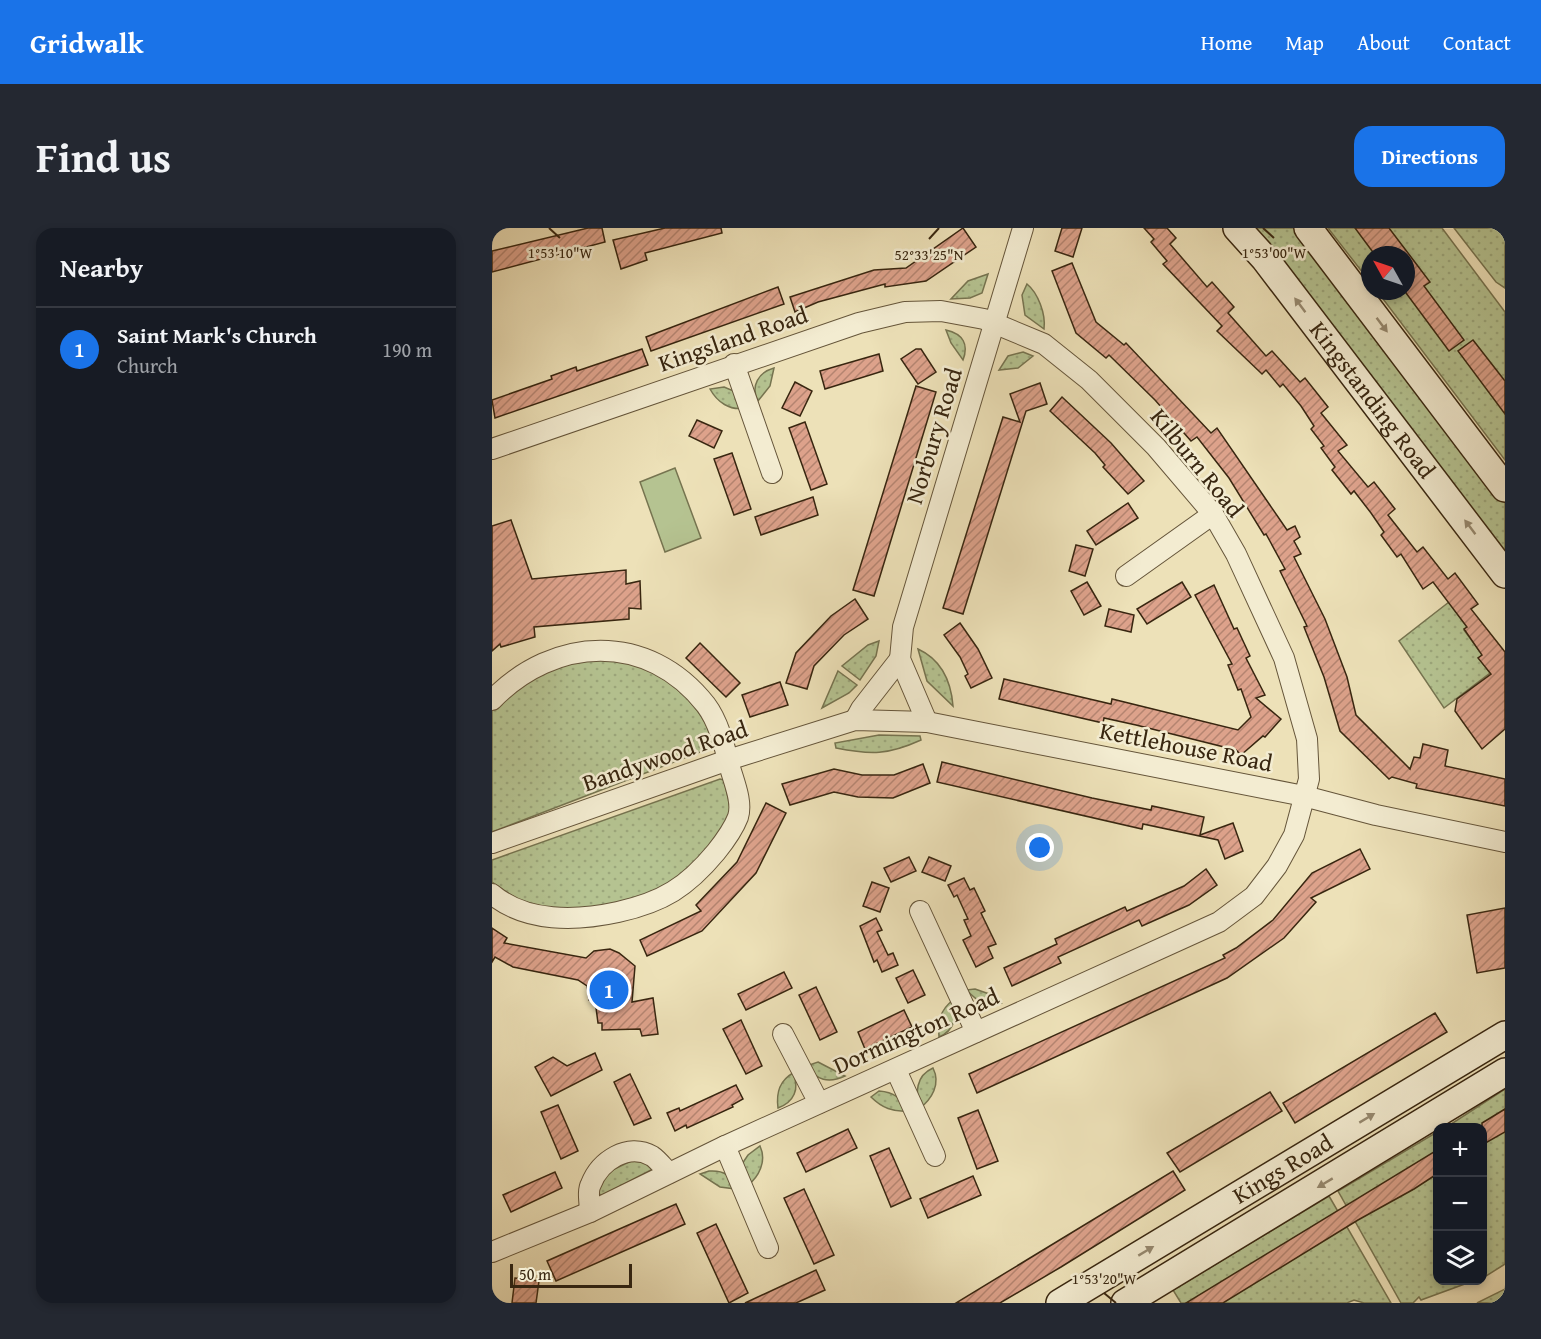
<!DOCTYPE html>
<html lang="en">
<head>
<meta charset="utf-8">
<style>
  body { margin:0; font-family:"Gentium Book Plus",serif; background:#242831; color:#f1f3f6 }
  .controls { position:absolute; right:18px; bottom:18px; display:grid; overflow:hidden; border-radius:12px; box-shadow:0 3px 9px #0003 }
  .controls button { width:54px; height:54px; display:grid; place-items:center; padding:0; border:0; border-bottom:2px solid #363941; background:#171b24; color:#f1f3f6; font:30px sans-serif }
  .compass { position:absolute; left:869px; top:18px; width:54px; height:54px; border-radius:50%; background:#171b24; box-shadow:0 3px 9px #0003; rotate:310deg }
  .scale { position:absolute; left:18px; bottom:15px; width:122px; box-sizing:border-box; padding-left:6px; border:3px solid #382610; border-top:0; font-size:16px; line-height:21px; white-space:nowrap; color:#382610; -webkit-text-stroke:4px #f3ecd1; paint-order:stroke }
  .you { position:absolute; left:548px; top:620px; width:21px; height:21px; margin:-15px; border:4px solid #fff; border-radius:50%; background:#1a73e8; box-shadow:0 0 0 9px #1a73e833 }
  .badge { display:grid; place-items:center; width:39px; height:39px; border-radius:50%; background:#1a73e8; color:#fff; font-size:20px; font-weight:700 }
  .pin { position:absolute; translate:-50% -50%; border:3px solid #fff; box-shadow:0 2px 6px #0006 }
  .list { margin:0; padding:0; list-style:none }
  h2 { display:flex; justify-content:space-between; align-items:center; height:78px; margin:0; padding:0 24px; font-size:26px }
  h2 small { font-size:20px; font-weight:400; color:#9ea1a6 }
  .list li { display:grid; grid-template-columns:39px 1fr auto; gap:18px; align-items:center; box-sizing:border-box; height:84px; padding:0 24px; border-top:2px solid #363941 }
  .list b { display:block; font-size:22px; white-space:nowrap }
  .list p { margin:0; font-size:20px; white-space:nowrap; color:#9ea1a6 }
  .list em { font-size:20px; font-style:normal; color:#9ea1a6 }
  .icon { flex:none; width:33px; height:33px; fill:none; stroke:currentColor; stroke-width:2; stroke-linecap:round; stroke-linejoin:round }
  .map { position:relative; flex:none; width:1013px; height:1075px; overflow:hidden; border-radius:18px }
  header { display:flex; align-items:center; gap:36px; box-sizing:border-box; height:84px; padding:0 30px; background:#1a73e8; color:#fff }
  header strong { font-size:28px }
  nav { display:flex; gap:33px; margin-inline-start:auto; font-size:21px }
  .intro { display:flex; align-items:center; justify-content:space-between; box-sizing:border-box; height:144px; padding:0 36px }
  h1 { margin:0; font-size:42px }
  .button { padding:15px 27px; border-radius:18px; background:#1a73e8; color:#fff; font-size:21px; font-weight:700 }
  main { display:flex; gap:36px; padding:0 36px }
  aside { flex:1; background:#171b24; border-radius:18px; box-shadow:0 3px 9px #0003 }
  .map>svg:first-child { display:block }
  .grass { fill:url(#grass-dots); stroke:#767450; stroke-width:1.5 }
  .pitch { fill:#b5c391; stroke:#767450; stroke-width:1.5 }
  .building { fill:url(#building-hatch); stroke:#382610; stroke-width:1.5 }
  .lines { fill:none; stroke-linecap:round; stroke-linejoin:round }
  .street-casing { stroke:#65553a; stroke-width:22 }
  .secondary-casing { stroke:#382610; stroke-width:30 }
  .street { stroke:#f3ecd1; stroke-width:20 }
  .secondary { stroke:#f3ecd1; stroke-width:27 }
  .oneway { fill:#968970 }
  .ticks { fill:none; stroke:#382610; stroke-width:2 }
  .labels { text-anchor:middle; stroke-width:5; stroke-linejoin:round; paint-order:stroke }
  .street-label { font-size:24px; fill:#382610; stroke:#f3ecd1 }
  .ticks-label { font-size:15px; text-anchor:middle; fill:#382610; stroke:#f3ecd1; stroke-width:5; stroke-linejoin:round; paint-order:stroke }
</style>
</head>
<body>
<header>
<strong>Gridwalk</strong>
<nav><a>Home</a><a>Map</a><a>About</a><a>Contact</a></nav>
</header>
<div class="intro"><h1>Find us</h1><a class="button">Directions</a></div>
<main>
<aside>
<h2>Nearby<small></small></h2>
<ul class="list">
<li><span class="badge">1</span><div><b>Saint Mark's Church</b><p>Church</p></div><em>190 m</em></li>
</ul>
</aside>
<div class="map">
<svg width="1013" height="1075" viewBox="0 0 1013 1075">
  <defs>
    <pattern id="grass-dots" width="8" height="8" patternUnits="userSpaceOnUse" patternTransform="scale(1.5)"><rect width="8" height="8" fill="#b5c391"/><path d="M2 2h.1M6 6h.1" fill="none" stroke="#9ca77c" stroke-width="1.8" stroke-linecap="round"/></pattern>
    <pattern id="building-hatch" width="6" height="6" patternUnits="userSpaceOnUse" patternTransform="scale(1.5)"><rect width="6" height="6" fill="#dda28b"/><path d="M-1 1l2-2M0 6l6-6M5 7l2-2" fill="none" stroke="#b48470"/></pattern>
  </defs>
  <rect width="100%" height="100%" fill="#ede1b8"/>
  <filter id="stains"><feTurbulence type="fractalNoise" baseFrequency=".00333" numOctaves="4"/><feColorMatrix values="0 0 0 0 .2 0 0 0 0 .09 0 0 0 0 .02 0 0 0 .5 -.17"/></filter>
  <radialGradient id="worn" r=".72"><stop offset=".6" stop-color="#630" stop-opacity="0"/><stop offset="1" stop-color="#630" stop-opacity=".3"/></radialGradient>
  <g class="grass">
    <path d="M756 0H804L1013 271V332Z"/>
    <path d="M836 0H950L1013 84V232L885 63H914V27H878V54Z"/>
    <path d="M962 0H1013V60L1004 54Z"/>
    <path d="M496 46 490 65 478 70 459 71 476 53Z"/>
    <path d="M535 56C546 65 554 86 552 101L533 87 530 67Z"/>
    <path d="M454 102C471 106 477 116 471 132L459 115Z"/>
    <path d="M531 124 541 128 526 140 507 142 516 128Z"/>
    <path d="M282 140 278 158 266 173C258 158 267 144 282 140Z"/>
    <path d="M232 159 244 164 253 180C238 183 225 174 218 161Z"/>
    <path d="M957 374 975 399 972 402 986 421 995 423 987 430 998 445 952 480 907 413Z"/>
    <path d="M387 413 384 428 368 452 350 438 376 417Z"/>
    <path d="M426 421C450 432 459 453 461 478L435 453Z"/>
    <path d="M119 431C129 433 141 434 150 439 182 453 216 484 221 519L0 604V480L14 465 77 433Z"/>
    <path d="M346 443 365 457 357 465 330 480Z"/>
    <path d="M387 507 428 508 429 512C396 527 379 527 344 520L343 515Z"/>
    <path d="M228 551 232 552 239 583 224 614 172 664 116 679 67 682 29 674 0 654V632Z"/>
    <path d="M483 761 500 767 509 775 490 776 474 762Z"/>
    <path d="M461 772C467 787 462 803 447 809 446 793 448 782 461 772Z"/>
    <path d="M326 834 353 848C336 856 325 852 314 838Z"/>
    <path d="M441 840C449 856 440 871 427 881 424 865 423 848 441 840Z"/>
    <path d="M301 845C308 861 302 874 286 880 284 865 287 853 301 845Z"/>
    <path d="M1013 861V1036L991 1050 990 900H953Z"/>
    <path d="M387 863C402 864 409 870 416 883 401 884 390 880 379 869Z"/>
    <path d="M945 904V1052L981 1053 929 1072 927 1069 921 1075H909L846 963Z"/>
    <path d="M268 918C275 933 267 949 255 958L250 936 256 927Z"/>
    <path d="M139 933 154 934 161 941 109 968 106 964 114 945Z"/>
    <path d="M217 943C233 942 238 947 244 961L228 959 208 946Z"/>
    <path d="M837 968 899 1075H872L862 1072 855 1075H689L681 1062Z"/>
    <path d="M1013 1061V1075H985Z"/>
  </g>
  <path class="pitch" d="M183 240 209 310 173 324 148 254Z"/>
  <g class="building">
    <path d="M96 0H110L113 14 0 44V23Z"/>
    <path d="M173 0H229L230 5 153 25 155 32 129 41 121 12Z"/>
    <path d="M471 0 484 19 434 53 393 59V56L326 74 303 84 298 69 382 42 414 40Z"/>
    <path d="M570 0H590L581 29 563 23Z"/>
    <path d="M652 0H675L684 10 678 16 715 59 720 54 742 79 736 85 774 128 780 123 808 154 813 150 836 179 829 185 855 217 846 223 876 259 882 254 903 281 896 287 925 324 931 319 956 351 963 345 986 376 979 381 1013 424V501L990 521 963 483 965 471 999 446 986 430 990 427 972 401 975 399 941 354 931 361 909 326 905 329 889 307 892 304 879 285 862 263 859 266 840 242 843 239 829 220 832 218 819 201 822 198 809 178 791 156 788 159 774 142 770 146 725 103 730 98 671 36 675 33 659 14 662 11Z"/>
    <path d="M863 0H897L938 54 932 58 972 112 957 123 914 65V27H883Z"/>
    <path d="M580 35 604 94 632 117 634 115 719 205 725 200 795 302 803 298 808 309 802 313 809 326 802 329 833 391 855 449 864 487 918 541 922 529 928 530 931 516 956 522 953 538 1013 551V578L924 560 925 556 900 549 897 551 848 503 832 449 812 399 815 398 788 343 793 341 774 306 772 307 737 250 705 209 699 213 663 172 617 127 614 130 584 105 560 43Z"/>
    <path d="M286 59 292 76 159 123 154 109Z"/>
    <path d="M981 112 1013 153V186L966 123Z"/>
    <path d="M150 121 156 137 3 190 0 172 60 151 59 148 84 139 85 143Z"/>
    <path d="M424 121H429L444 144 426 156 409 131Z"/>
    <path d="M387 126 391 143 333 161 328 143Z"/>
    <path d="M303 154 320 163 308 188 290 180Z"/>
    <path d="M548 155 555 176 534 183 471 386 451 380 511 189 528 194 518 166Z"/>
    <path d="M424 158 444 164 382 368 361 362Z"/>
    <path d="M570 169 619 215 652 253 636 266 611 239 613 237 603 225 558 183Z"/>
    <path d="M205 192 230 203 222 220 197 208Z"/>
    <path d="M313 194 335 256 319 262 297 200Z"/>
    <path d="M240 225 259 281 242 287 222 231Z"/>
    <path d="M321 269 326 287 269 307 263 289Z"/>
    <path d="M636 275 646 290 604 317 595 303Z"/>
    <path d="M19 292 40 351 134 342V356L148 353 149 381 137 380V391L42 399 43 409 9 419 8 416 0 423V298Z"/>
    <path d="M584 317 601 321 593 348 577 343Z"/>
    <path d="M595 354 609 378 592 387 579 363Z"/>
    <path d="M690 354 699 369 655 396 645 381Z"/>
    <path d="M722 357 742 401 745 400 752 415 758 428 754 430 773 467 764 470 789 491 773 509 771 508 749 527 744 522 644 497 612 490 611 495 507 471 512 451 619 476 620 471 746 502 759 489 749 461 746 462 736 437 740 436 703 367Z"/>
    <path d="M363 371 376 391 352 407 322 438 315 461 294 455 304 425 339 388Z"/>
    <path d="M617 381 642 387 639 404 613 398Z"/>
    <path d="M468 395 486 421 500 450 479 460 473 448 476 446 468 429 452 407Z"/>
    <path d="M208 415 248 455 234 469 194 430Z"/>
    <path d="M288 454 296 477 258 489 250 467Z"/>
    <path d="M450 534 600 570 659 582 660 578 712 589 708 607 741 595 751 623 733 631 726 612 651 596 650 601 445 554Z"/>
    <path d="M431 536 438 555 401 570 366 569 342 564 298 577 290 556 342 541 370 547H402Z"/>
    <path d="M274 575 294 585 264 645 210 703 155 728 148 712 209 683 204 677 245 634Z"/>
    <path d="M868 621 878 641 819 670 824 674 792 710 735 750 485 865 477 846 733 730 731 727 744 720 781 692 820 645Z"/>
    <path d="M417 629 424 643 399 654 392 640Z"/>
    <path d="M437 629 459 638 453 653 430 644Z"/>
    <path d="M714 641 725 657 697 677 650 698 647 692 566 729 569 735 520 758 512 740 565 716 563 711 633 679 635 683 692 658Z"/>
    <path d="M472 650 478 662 482 660 493 683 489 685 504 716 496 719 501 730 484 739 471 712 479 708 472 692 476 691 465 667 462 669 456 657Z"/>
    <path d="M380 654 397 660 388 684 371 678Z"/>
    <path d="M1013 680V740L985 745 975 687Z"/>
    <path d="M384 690 390 702 385 704 396 727 401 725 406 737 390 744 385 732 382 734 368 698Z"/>
    <path d="M0 700 15 710 12 715 94 730 102 723 118 721 127 725 143 738 140 774 161 770 166 806 150 808 148 801 110 802V795H106L103 772H97L95 758 86 752 21 739 3 729 0 734Z"/>
    <path d="M421 742 433 767 416 775 404 750Z"/>
    <path d="M292 744 300 760 254 782 246 766Z"/>
    <path d="M324 759 345 804 328 812 307 767Z"/>
    <path d="M412 782 420 799 373 821 366 804Z"/>
    <path d="M943 785 955 804 803 895 791 875Z"/>
    <path d="M249 792 270 838 254 846 231 801Z"/>
    <path d="M103 825 110 842 59 868 43 839 61 829 75 838Z"/>
    <path d="M138 846 159 890 142 897 122 854Z"/>
    <path d="M244 857 251 871 240 877 241 879 195 900 194 897 183 903 175 885 187 880 188 883Z"/>
    <path d="M778 864 790 883 688 944 675 925Z"/>
    <path d="M66 877 86 923 69 931 49 884Z"/>
    <path d="M1013 881V904L990 917V895Z"/>
    <path d="M486 882 506 933 485 941 466 890Z"/>
    <path d="M356 901 365 920 314 944 305 925Z"/>
    <path d="M397 920 419 970 399 979 378 928Z"/>
    <path d="M945 922V946L922 961 866 992 731 1075H694Z"/>
    <path d="M681 943 693 962 569 1039 508 1075H464Z"/>
    <path d="M63 944 70 960 19 984 11 967Z"/>
    <path d="M481 948 489 967 436 990 428 971Z"/>
    <path d="M312 961 342 1027 322 1036 292 970Z"/>
    <path d="M184 976 193 996 64 1053 55 1033Z"/>
    <path d="M224 996 256 1065 237 1075 205 1005Z"/>
    <path d="M324 1042 333 1062 304 1075H253Z"/>
    <path d="M23 1050 47 1053 44 1075H20Z"/>
  </g>
  <g class="lines">
    <g class="street-casing">
      <g id="street">
        <path d="M242 136 280 245"/>
        <path d="M0 221 367 95 413 84 449 83 492 91 552 116 597 152 664 219 721 286 744 326 792 430 815 511 817 551 802 607 785 638 762 668 727 694 233 918 98 984 0 1024"/>
        <path d="M634 348 721 286"/>
        <path d="M0 472C62 408 156 403 214 477 226 493 232 516 237 536 241 552 251 573 246 589 241 602 232 614 224 624 195 659 171 674 126 684 85 693 34 695 0 666"/>
        <path d="M363 492 369 481 408 431"/>
        <path d="M435 494 408 431 411 399 531 0"/>
        <path d="M0 615 236 532 363 492 435 494 812 568 884 587 1013 614"/>
        <path d="M428 683 484 804"/>
        <path d="M291 806 327 875"/>
        <path d="M404 842 443 928"/>
        <path d="M233 918 276 1020"/>
        <path d="M98 984C98 976 95 963 99 956 108 933 136 914 160 928 166 932 172 940 177 945"/>
      </g>
    </g>
    <g class="secondary-casing">
      <g id="secondary">
        <path id="s1" d="M745 0 773 31 1013 346"/>
        <path d="M816 0 1013 260"/>
        <path id="s2" d="M568 1075 1013 807"/>
        <path d="M633 1075 1013 844"/>
      </g>
    </g>
    <use href="#street" class="street"/>
    <use href="#secondary" class="secondary"/>
  </g>
  <defs><path id="oneway-solid" d="M-6-.8H1V-3.2L6.5 0L1 3.2V.8H-6Z" transform="scale(1.5)"/></defs>
  <g class="oneway">
    <use href="#oneway-solid" transform="translate(808 77) rotate(-127)"/>
    <use href="#oneway-solid" transform="translate(890 97) rotate(53)"/>
    <use href="#oneway-solid" transform="translate(978 299) rotate(-127)"/>
    <use href="#oneway-solid" transform="translate(875 890) rotate(-31)"/>
    <use href="#oneway-solid" transform="translate(833 955) rotate(149)"/>
    <use href="#oneway-solid" transform="translate(654 1023) rotate(-31)"/>
  </g>
  <path class="ticks" d="M57 0 68 10M771 0 782 10M437 11 447 0M612 1065 624 1075"/>
  <g class="labels">
    <g class="street-label">
      <text transform="translate(241 111) rotate(-19)" y="8">Kingsland Road</text>
      <text dy="8" stroke="none"><textPath href="#s1" startOffset="219">Kingstanding Road</textPath></text>
      <text transform="translate(442 208) rotate(-73)" y="8">Norbury Road</text>
      <text transform="translate(705 235) rotate(51)" y="8">Kilburn Road</text>
      <text transform="translate(694 519) rotate(11)" y="8">Kettlehouse Road</text>
      <text transform="translate(173 528) rotate(-19)" y="8">Bandywood Road</text>
      <text transform="translate(424 803) rotate(-24)" y="8">Dormington Road</text>
      <text dy="8" stroke="none"><textPath href="#s2" startOffset="260">Kings Road</textPath></text>
    </g>
  </g>
  <g class="ticks-label">
    <text x="68" y="30">1°53'10"W</text>
    <text x="782" y="30">1°53'00"W</text>
    <text x="437" y="32">52°33'25"N</text>
    <text x="612" y="1056">1°53'20"W</text>
  </g>
  <rect width="100%" height="100%" filter="url(#stains)"/>
  <rect width="100%" height="100%" fill="url(#worn)"/>
</svg>
<div class="controls">
<button>+</button>
<button>−</button>
<button><svg class="icon" aria-label="layers" viewBox="0 0 24 24"><path d="M12 4l9 5-9 5-9-5zM3 14l9 5 9-5"/></svg></button>
</div>
<svg class="compass" viewBox="-18 -18 36 36"><path d="M0-13l5 13h-10z" fill="#e53935"/><path d="M0 13l5-13h-10z" fill="#9ea1a6"/></svg>
<div class="scale">50 m</div>
<div class="you"></div>
<div class="pin badge" style="left:117px;top:762px">1</div>
</div>
</main>
</body>
</html>
